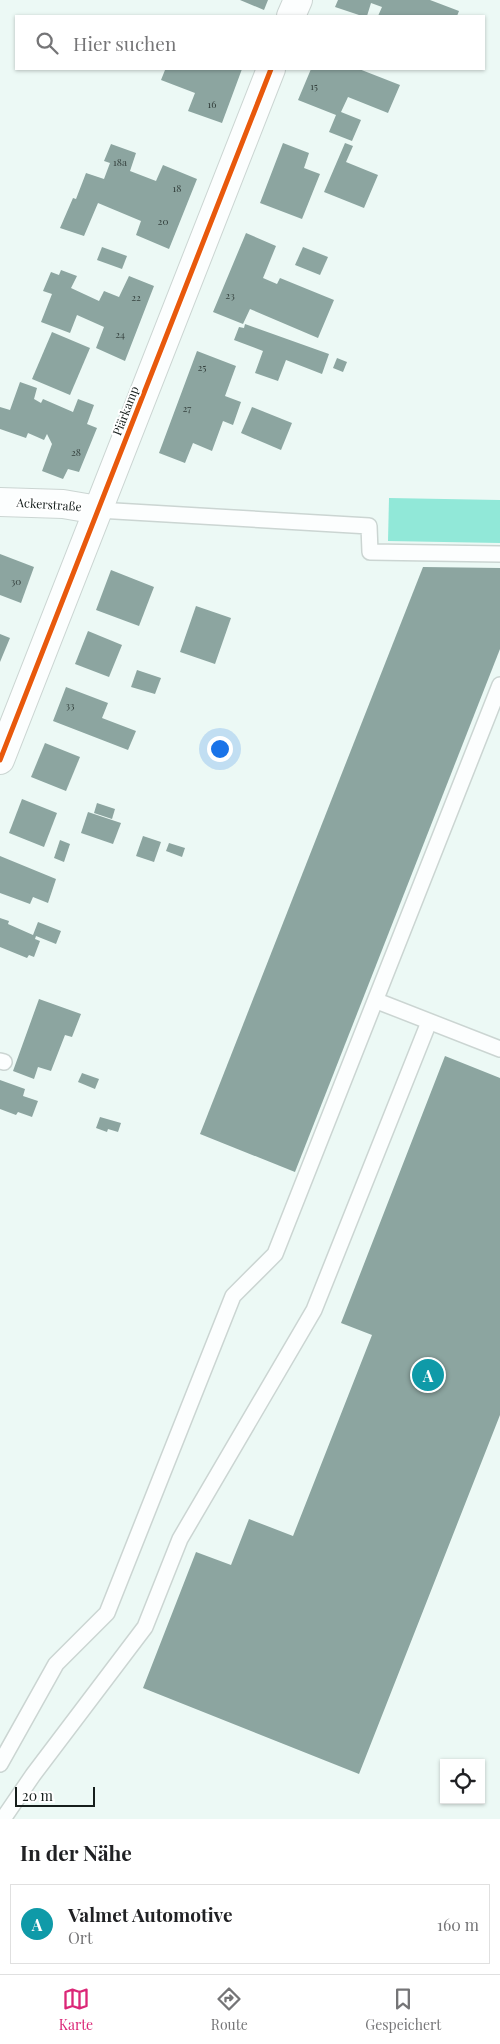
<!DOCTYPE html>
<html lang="de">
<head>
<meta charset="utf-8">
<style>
  body { margin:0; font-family:"Playfair Display",serif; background:#f2f2f2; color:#202124 }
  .controls { position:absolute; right:15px; bottom:15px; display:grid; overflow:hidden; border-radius:0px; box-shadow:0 1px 4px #0004 }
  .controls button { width:45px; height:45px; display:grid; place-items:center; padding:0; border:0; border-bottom:1px solid #e0e0e0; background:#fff; color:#202124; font:25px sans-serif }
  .scale { position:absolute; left:15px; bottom:12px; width:80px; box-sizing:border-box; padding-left:5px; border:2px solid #161e1c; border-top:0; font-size:14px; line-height:18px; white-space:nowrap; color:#161e1c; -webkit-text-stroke:4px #fff; paint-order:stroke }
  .you { position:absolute; left:219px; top:748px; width:18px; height:18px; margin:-12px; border:4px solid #fff; border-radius:50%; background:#1a73e8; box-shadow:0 0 0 8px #1a73e833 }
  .badge { display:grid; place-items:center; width:32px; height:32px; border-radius:50%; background:#db2777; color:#fff; font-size:16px; font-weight:700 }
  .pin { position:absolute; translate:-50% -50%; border:2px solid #fff; box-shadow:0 1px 5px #0006 }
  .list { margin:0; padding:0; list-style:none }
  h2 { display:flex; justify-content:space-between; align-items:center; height:65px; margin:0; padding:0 20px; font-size:21px }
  h2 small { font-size:16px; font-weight:400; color:#757577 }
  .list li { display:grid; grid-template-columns:32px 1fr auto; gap:15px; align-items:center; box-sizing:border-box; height:80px; margin:0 10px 10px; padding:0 10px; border:1px solid #e0e0e0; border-radius:0px }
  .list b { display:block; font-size:19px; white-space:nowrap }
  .list p { margin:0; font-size:16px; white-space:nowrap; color:#757577 }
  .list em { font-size:16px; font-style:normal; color:#757577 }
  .icon { flex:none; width:28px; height:28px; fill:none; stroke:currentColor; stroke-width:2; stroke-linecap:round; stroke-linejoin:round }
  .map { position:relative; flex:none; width:500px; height:1819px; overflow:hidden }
  .search { position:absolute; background:#fff; box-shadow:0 1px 4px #0004; left:15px; right:15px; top:15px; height:55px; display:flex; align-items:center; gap:12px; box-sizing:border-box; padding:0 18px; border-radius:0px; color:#757577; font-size:19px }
  .sheet { height:155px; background:#fff }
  nav { display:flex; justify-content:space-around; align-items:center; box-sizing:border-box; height:70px; border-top:1px solid #e0e0e0; background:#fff; font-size:14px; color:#757577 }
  nav a { display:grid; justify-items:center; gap:2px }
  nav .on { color:#db2777 }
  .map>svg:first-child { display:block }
  .water { fill:#91e8d8 }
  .building { fill:#8ca5a0 }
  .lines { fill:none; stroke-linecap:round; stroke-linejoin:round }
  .lane-casing { stroke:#cbd5d2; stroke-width:18 }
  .street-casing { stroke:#cbd5d2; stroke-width:30 }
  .lane { stroke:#fcfefe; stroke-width:15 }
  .street { stroke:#fcfefe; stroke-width:28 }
  .cycleway-casing { stroke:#fff; stroke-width:8 }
  .cycleway { stroke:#e8590c; stroke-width:5 }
  .labels { text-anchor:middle; stroke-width:4; stroke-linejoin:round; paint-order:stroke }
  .number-label { font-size:10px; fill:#34403d }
  .street-label { font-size:12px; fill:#161e1c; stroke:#fff }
</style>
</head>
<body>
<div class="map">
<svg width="500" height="1819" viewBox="0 0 500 1819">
  <rect width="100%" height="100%" fill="#ecf9f5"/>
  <path class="water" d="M389 498 500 500V543L388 541Z"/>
  <g class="building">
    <path d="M240 0H268L264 10Z"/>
    <path d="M338 0H430L459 11 457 16H378L382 7 371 3 367 16H362L335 7Z"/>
    <path d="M161 69H242L222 123 188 111 195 93 161 80 165 70Z"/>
    <path d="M311 69H359L400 85 388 113 348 97 341 112 361 120 352 141 329 132 336 115 298 100Z"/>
    <path d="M283 143 309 153 304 168 320 174 302 219 260 203Z"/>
    <path d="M345 143 353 146 346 162 378 175 364 208 324 192Z"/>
    <path d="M111 144 136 153 130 171 156 181 163 165 197 179 169 249 136 235 141 221 98 203 84 236 60 228 73 198 76 199 86 173 104 179 110 163 104 161Z"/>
    <path d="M246 233 276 246 263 278 277 284 280 278 334 300 318 338 250 309 243 324 213 312Z"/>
    <path d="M102 247 127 256 122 269 97 260Z"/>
    <path d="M303 247 328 257 320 275 295 265Z"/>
    <path d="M61 270 77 276 71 288 99 301 104 291 119 297 129 276 154 286 125 361 96 348 104 327 77 315 70 333 41 322 52 294 43 291 51 272 59 275Z"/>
    <path d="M245 324 329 354 322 374 286 360 278 381 255 373 263 351 234 340 239 327 244 328Z"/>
    <path d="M52 332 90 348 70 395 32 379Z"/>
    <path d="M197 351 236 366 225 396 241 402 233 425 223 421 212 451 193 443 185 463 159 453Z"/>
    <path d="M337 358 347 362 343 372 333 368Z"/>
    <path d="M20 382 37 388 34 399 41 403 43 399 73 412 78 399 94 405 87 424 97 428 79 472 68 469 63 479 42 471 52 444 47 434 44 440 28 433 26 438 0 429V407L10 410Z"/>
    <path d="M252 407 292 423 281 450 241 433Z"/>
    <path d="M0 554 34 567 21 603 0 595Z"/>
    <path d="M423 567 500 568V649L295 1172 200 1134Z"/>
    <path d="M111 570 154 587 139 626 96 610Z"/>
    <path d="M196 606 231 618 215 664 180 652Z"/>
    <path d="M88 631 122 645 109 677 75 664Z"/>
    <path d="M0 634 10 638 0 662Z"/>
    <path d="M137 670 161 678 155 694 131 687Z"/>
    <path d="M66 687 108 703 102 718 136 731 128 750 53 721Z"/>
    <path d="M45 743 80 757 66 791 31 777Z"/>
    <path d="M22 799 57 813 44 847 9 833Z"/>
    <path d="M97 803 115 809 112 819 94 813Z"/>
    <path d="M88 812 121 823 113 844 81 833Z"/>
    <path d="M143 836 161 842 154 862 136 856Z"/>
    <path d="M60 840 70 844 64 862 54 858Z"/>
    <path d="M169 843 185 848 182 857 166 851Z"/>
    <path d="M0 856 56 879 48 903 33 897 30 904 0 893Z"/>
    <path d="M0 918 9 921 8 924 33 935 38 922 61 931 56 944 36 936 35 939 40 941 34 957 29 955 27 958 0 947Z"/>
    <path d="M39 999 81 1014 72 1037 65 1035 51 1071 38 1067 34 1079 13 1071Z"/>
    <path d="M445 1056 500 1078V1415L359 1774 143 1688 196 1552 231 1565 249 1519 293 1536 372 1335 341 1323Z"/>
    <path d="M82 1073 99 1079 95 1089 78 1082Z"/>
    <path d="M0 1080 25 1089 23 1096 38 1101 32 1117 18 1112 16 1115 0 1109Z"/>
    <path d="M100 1117 121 1123 118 1132 108 1129 107 1132 96 1128Z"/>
  </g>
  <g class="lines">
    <g class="lane-casing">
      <g id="lane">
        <path d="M98 510 369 526 370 552 500 554"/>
        <path d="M377 1001 500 1049"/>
        <path d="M0 1061 4 1062"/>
        <path d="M0 1764 56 1664 107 1613 233 1296 275 1254 500 685"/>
        <path d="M3 1819 33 1775 145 1627 180 1539 314 1310 429 1022"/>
      </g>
    </g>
    <g class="street-casing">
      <g id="street">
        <path d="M291 16 298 0"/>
        <path d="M0 502 63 504 98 510"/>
        <path d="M0 760 271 69"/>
      </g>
    </g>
    <use href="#lane" class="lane"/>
    <use href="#street" class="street"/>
    <g class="cycleway-casing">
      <path id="cycleway" d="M0 760 271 69"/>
    </g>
    <use href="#cycleway" class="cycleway"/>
  </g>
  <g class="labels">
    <g class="number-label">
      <text x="314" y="90">15</text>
      <text x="212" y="108">16</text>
      <text x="120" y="166">18a</text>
      <text x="177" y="192">18</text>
      <text x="163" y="225">20</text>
      <text x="230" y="299">23</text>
      <text x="136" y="301">22</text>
      <text x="120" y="338">24</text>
      <text x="202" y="371">25</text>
      <text x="187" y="412">27</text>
      <text x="76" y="456">28</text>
      <text x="16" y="585">30</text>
      <text x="70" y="709">33</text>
    </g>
    <g class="street-label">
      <text transform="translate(126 411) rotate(-69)" y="4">Piärkamp</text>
      <text transform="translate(49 505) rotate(4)" y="4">Ackerstraße</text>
    </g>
  </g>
</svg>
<div class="controls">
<button><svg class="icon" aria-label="locate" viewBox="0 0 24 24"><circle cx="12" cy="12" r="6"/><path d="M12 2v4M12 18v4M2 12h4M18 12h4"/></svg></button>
</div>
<div class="scale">20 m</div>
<div class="you"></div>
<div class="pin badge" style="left:428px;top:1375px;background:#0f9aa8">A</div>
<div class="search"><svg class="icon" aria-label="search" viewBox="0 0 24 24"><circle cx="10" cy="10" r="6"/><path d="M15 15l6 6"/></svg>Hier suchen</div>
</div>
<section class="sheet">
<h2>In der Nähe<small></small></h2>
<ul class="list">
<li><span class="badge" style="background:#0f9aa8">A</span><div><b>Valmet Automotive</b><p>Ort</p></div><em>160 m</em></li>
</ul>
</section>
<nav>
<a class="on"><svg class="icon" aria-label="map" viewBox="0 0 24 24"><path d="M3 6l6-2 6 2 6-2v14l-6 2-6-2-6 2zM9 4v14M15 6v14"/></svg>Karte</a>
<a><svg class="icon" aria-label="directions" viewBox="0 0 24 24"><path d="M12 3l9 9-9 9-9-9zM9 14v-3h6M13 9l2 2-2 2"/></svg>Route</a>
<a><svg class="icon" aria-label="saved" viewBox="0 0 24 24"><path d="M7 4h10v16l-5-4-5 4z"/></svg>Gespeichert</a>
</nav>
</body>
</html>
